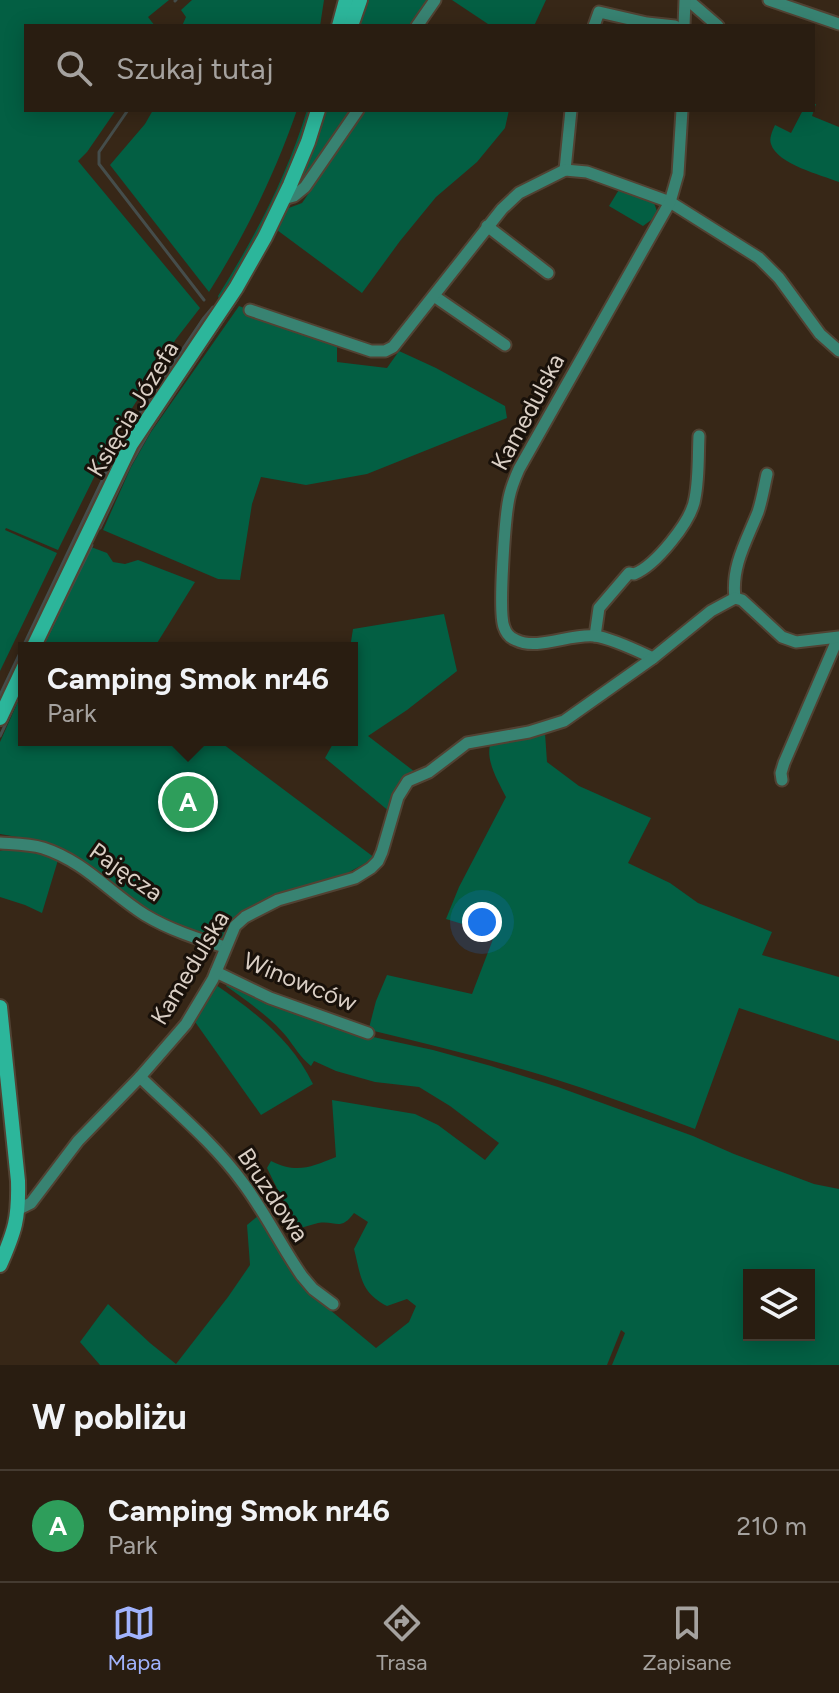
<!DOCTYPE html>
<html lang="pl">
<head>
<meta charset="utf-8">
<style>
  body { margin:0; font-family:Figtree,sans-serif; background:#31261a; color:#f1f3f6 }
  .controls { position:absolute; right:24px; bottom:24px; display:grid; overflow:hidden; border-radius:0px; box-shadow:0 4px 20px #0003 }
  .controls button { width:72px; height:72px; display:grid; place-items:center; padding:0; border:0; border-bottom:2px solid #453b31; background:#291d11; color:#f1f3f6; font:40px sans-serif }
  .you { position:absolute; left:482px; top:922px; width:28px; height:28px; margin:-20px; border:6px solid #fff; border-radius:50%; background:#1a73e8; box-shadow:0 0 0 12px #1a73e833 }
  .badge { display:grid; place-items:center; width:52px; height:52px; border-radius:50%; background:#a1b3fd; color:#fff; font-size:26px; font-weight:700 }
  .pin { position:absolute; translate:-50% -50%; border:4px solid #fff; box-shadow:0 2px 8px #0006 }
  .popup { position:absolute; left:18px; top:642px; width:340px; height:104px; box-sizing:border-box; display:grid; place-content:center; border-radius:0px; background:#291d11; filter:drop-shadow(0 2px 6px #0005); font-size:26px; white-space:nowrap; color:#a5a29f }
  .popup b { font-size:30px; color:#f1f3f6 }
  .popup::after { content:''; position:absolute; left:50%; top:100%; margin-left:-16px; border:16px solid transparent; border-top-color:#291d11 }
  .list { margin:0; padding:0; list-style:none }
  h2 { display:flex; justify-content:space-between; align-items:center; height:104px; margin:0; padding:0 32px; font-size:34px }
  h2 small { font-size:26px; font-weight:400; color:#a5a29f }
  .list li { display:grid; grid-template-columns:52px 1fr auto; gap:24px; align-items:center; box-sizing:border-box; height:112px; padding:0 32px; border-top:2px solid #453b31 }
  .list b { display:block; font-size:30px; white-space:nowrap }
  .list p { margin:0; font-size:26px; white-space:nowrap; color:#a5a29f }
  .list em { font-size:26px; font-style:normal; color:#a5a29f }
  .icon { flex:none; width:44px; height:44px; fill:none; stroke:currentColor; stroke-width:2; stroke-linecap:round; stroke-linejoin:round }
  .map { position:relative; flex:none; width:839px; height:1365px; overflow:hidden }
  .search { position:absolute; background:#291d11; box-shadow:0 4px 20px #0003; left:24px; right:24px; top:24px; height:88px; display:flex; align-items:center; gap:20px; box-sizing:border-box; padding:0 28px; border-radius:0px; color:#a5a29f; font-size:30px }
  .sheet { height:216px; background:#291d11 }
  nav { display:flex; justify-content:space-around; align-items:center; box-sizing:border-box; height:112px; border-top:2px solid #453b31; background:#291d11; font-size:22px; color:#a5a29f }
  nav a { display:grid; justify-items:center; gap:4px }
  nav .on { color:#a1b3fd }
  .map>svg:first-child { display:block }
  .green { fill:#035f43; fill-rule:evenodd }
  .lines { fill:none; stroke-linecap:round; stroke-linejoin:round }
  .stream { stroke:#454d4b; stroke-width:3 }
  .street-casing { stroke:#514233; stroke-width:15 }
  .secondary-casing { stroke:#514233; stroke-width:18 }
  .street { stroke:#388372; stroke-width:11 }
  .secondary { stroke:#2cb69b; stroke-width:14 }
  .labels { text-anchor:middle; stroke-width:6; stroke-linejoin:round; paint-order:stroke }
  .street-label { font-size:24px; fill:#dacfc5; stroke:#19110a }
</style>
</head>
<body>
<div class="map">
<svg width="839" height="1365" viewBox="0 0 839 1365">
  <rect width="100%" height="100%" fill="#372717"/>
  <g class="green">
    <path d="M0 0H169L148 17 155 26H26V110H116L87 152 78 161 200 308 176 339 115 435 58 550 6 528 5 530 57 553 0 671Z"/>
    <path d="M192 0H324L320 26H182L186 17 181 10Z"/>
    <path d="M366 0H427L409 26H357Z"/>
    <path d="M452 0H546L534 26H491Z"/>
    <path d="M813 104H816L812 116 839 127V182C821 175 777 164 771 144 769 138 772 132 775 125L791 133 803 110H813Z"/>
    <path d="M153 110H297C274 176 246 233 209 292L110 165 145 124Z"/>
    <path d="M307 110H312L294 161 271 214 221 301 219 299 218 296C255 237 287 176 307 110Z"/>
    <path d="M324 110H352L303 183 301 184 299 180Z"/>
    <path d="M366 110H509L505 128 477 162 436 197 400 241 362 293 277 230 286 209 302 203Z"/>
    <path d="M620 188 654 203 657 211 654 218 643 226 609 206Z"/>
    <path d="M239 306 337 344V362L387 368 399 351 436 368 505 406 507 418 367 474 306 485 261 477 252 504 240 580 218 579 103 530 131 467 151 432Z"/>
    <path d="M91 547 107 553 113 562 125 564 138 560 195 582 154 648H42Z"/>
    <path d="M444 614 457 671 407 710 368 736 415 772C397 785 395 791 390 812L325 758 335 740H352V648H350L353 629Z"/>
    <path d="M24 688V740H219L223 744 375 858 331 882 238 917 222 939 182 930 150 912 61 848 29 839 0 834V742Z"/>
    <path d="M545 733 547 762 579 786 651 818 628 863 670 883 698 903 772 932 762 955 839 977V1041L739 1008 695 1129C645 1110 596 1092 545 1076 489 1059 431 1045 374 1031L369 1028 376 1001 387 975 472 994 495 934 446 919 459 887 506 797C498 781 483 757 492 740Z"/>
    <path d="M9 848 44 855 58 860 42 913 25 905 0 897V851Z"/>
    <path d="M228 983 364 1035 433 1050 491 1066 558 1087 693 1136 734 1154 814 1184 839 1189V1365H612L625 1333 621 1330 607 1365H100L80 1342 108 1304 150 1343 176 1364 228 1297 250 1265 247 1225 259 1215 306 1290 376 1348 409 1322 416 1306 407 1299 387 1306C360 1292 361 1276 354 1249L368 1222 354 1213C340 1232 336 1220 318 1223 311 1225 304 1227 297 1229L267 1168 271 1161C297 1174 311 1167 336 1157L332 1100 415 1114 438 1125 485 1160 499 1143 450 1106 419 1087 375 1082 336 1071 314 1061 311 1066C300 1057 294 1046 286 1036 269 1016 247 1001 226 986ZM749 1275H809V1335H749Z"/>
    <path d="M216 985C256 1013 291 1039 313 1084L261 1115 193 1019Z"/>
  </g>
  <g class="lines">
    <g class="stream">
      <path d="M175 1 176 0"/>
      <path d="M128 110 99 152V164L204 300"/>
      <path d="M100 528 130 465 150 430 237 300"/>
      <path d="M41 648 92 545"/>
      <path d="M0 695 121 441 203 319 213 307"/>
      <path d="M0 736 24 685"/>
    </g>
    <g class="street-casing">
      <g id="street">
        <path d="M688 0 718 26"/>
        <path d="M769 0 839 24"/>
        <path d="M417 26 435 0"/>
        <path d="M594 26 599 12 647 23 675 26"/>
        <path d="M684 26 685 0"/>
        <path d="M565 170 571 110"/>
        <path d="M283 199 294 196 305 187 358 110"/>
        <path d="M487 226 548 273"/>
        <path d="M434 296 505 345"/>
        <path d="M250 310 371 351H385L393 347 502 209 519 193 565 170 587 172 601 177 670 202 759 258 779 278 820 334 839 351"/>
        <path d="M735 598C731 566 747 540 758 512 762 500 764 487 767 474"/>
        <path d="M595 636 599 608 629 573 634 574C655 566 692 521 695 498 699 478 698 456 699 436"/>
        <path d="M653 658C638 651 611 638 595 636 571 633 537 651 516 640 510 638 506 633 504 627 498 612 505 517 509 498 511 488 515 478 519 469L670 202 678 174 682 110"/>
        <path d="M782 780 781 773 784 763 838 638"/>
        <path d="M0 843C14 844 29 844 43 848 84 861 110 893 145 915 170 930 198 939 225 947"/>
        <path d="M216 972 270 998 368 1033"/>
        <path d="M140 1077C175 1111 214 1143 243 1183 265 1212 281 1246 302 1276L313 1289 333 1304"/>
        <path d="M19 1209 31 1203 78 1141 140 1077 186 1024 213 979 235 926 245 917 278 900 355 878 371 868 378 861 382 852 398 797 408 781 429 772 467 743 529 732 564 721 653 658 711 611 735 598 742 600 782 637 796 642 839 637"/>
      </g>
    </g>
    <g class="secondary-casing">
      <g id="secondary">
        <path d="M339 26 346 0"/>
        <path d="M351 26 360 0"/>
        <path d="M33 648 131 444 236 288 265 237 290 185 308 142 318 110"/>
        <path d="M0 718 24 667"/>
        <path d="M0 1007 18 1181C19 1218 15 1231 0 1265"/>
      </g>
    </g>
    <use href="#street" class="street"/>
    <use href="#secondary" class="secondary"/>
  </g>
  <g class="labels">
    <g class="street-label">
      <text transform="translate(133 409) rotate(-59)" y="8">Księcia Józefa</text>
      <text transform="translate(528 412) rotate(-62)" y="8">Kamedulska</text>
      <text transform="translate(126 872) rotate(35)" y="8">Pajęcza</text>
      <text transform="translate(190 968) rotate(-59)" y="8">Kamedulska</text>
      <text transform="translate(300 982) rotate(22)" y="8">Winowców</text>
      <text transform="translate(273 1195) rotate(56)" y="8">Bruzdowa</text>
    </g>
  </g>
</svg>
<div class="controls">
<button><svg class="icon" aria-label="layers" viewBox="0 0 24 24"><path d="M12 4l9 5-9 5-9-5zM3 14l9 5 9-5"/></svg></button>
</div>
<div class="you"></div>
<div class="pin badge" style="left:188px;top:802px;background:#2e9e5b">A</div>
<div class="popup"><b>Camping Smok nr46</b>Park</div>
<div class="search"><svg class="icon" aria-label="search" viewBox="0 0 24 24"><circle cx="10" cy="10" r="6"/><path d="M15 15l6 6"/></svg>Szukaj tutaj</div>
</div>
<section class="sheet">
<h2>W pobliżu<small></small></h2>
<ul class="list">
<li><span class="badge" style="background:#2e9e5b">A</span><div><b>Camping Smok nr46</b><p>Park</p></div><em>210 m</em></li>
</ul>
</section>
<nav>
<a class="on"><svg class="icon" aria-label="map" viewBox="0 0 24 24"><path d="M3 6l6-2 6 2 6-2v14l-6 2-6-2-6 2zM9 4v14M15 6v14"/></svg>Mapa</a>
<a><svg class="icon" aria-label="directions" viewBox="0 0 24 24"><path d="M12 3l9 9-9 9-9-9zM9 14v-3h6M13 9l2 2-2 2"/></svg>Trasa</a>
<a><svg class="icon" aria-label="saved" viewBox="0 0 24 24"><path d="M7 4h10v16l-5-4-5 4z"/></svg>Zapisane</a>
</nav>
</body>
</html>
